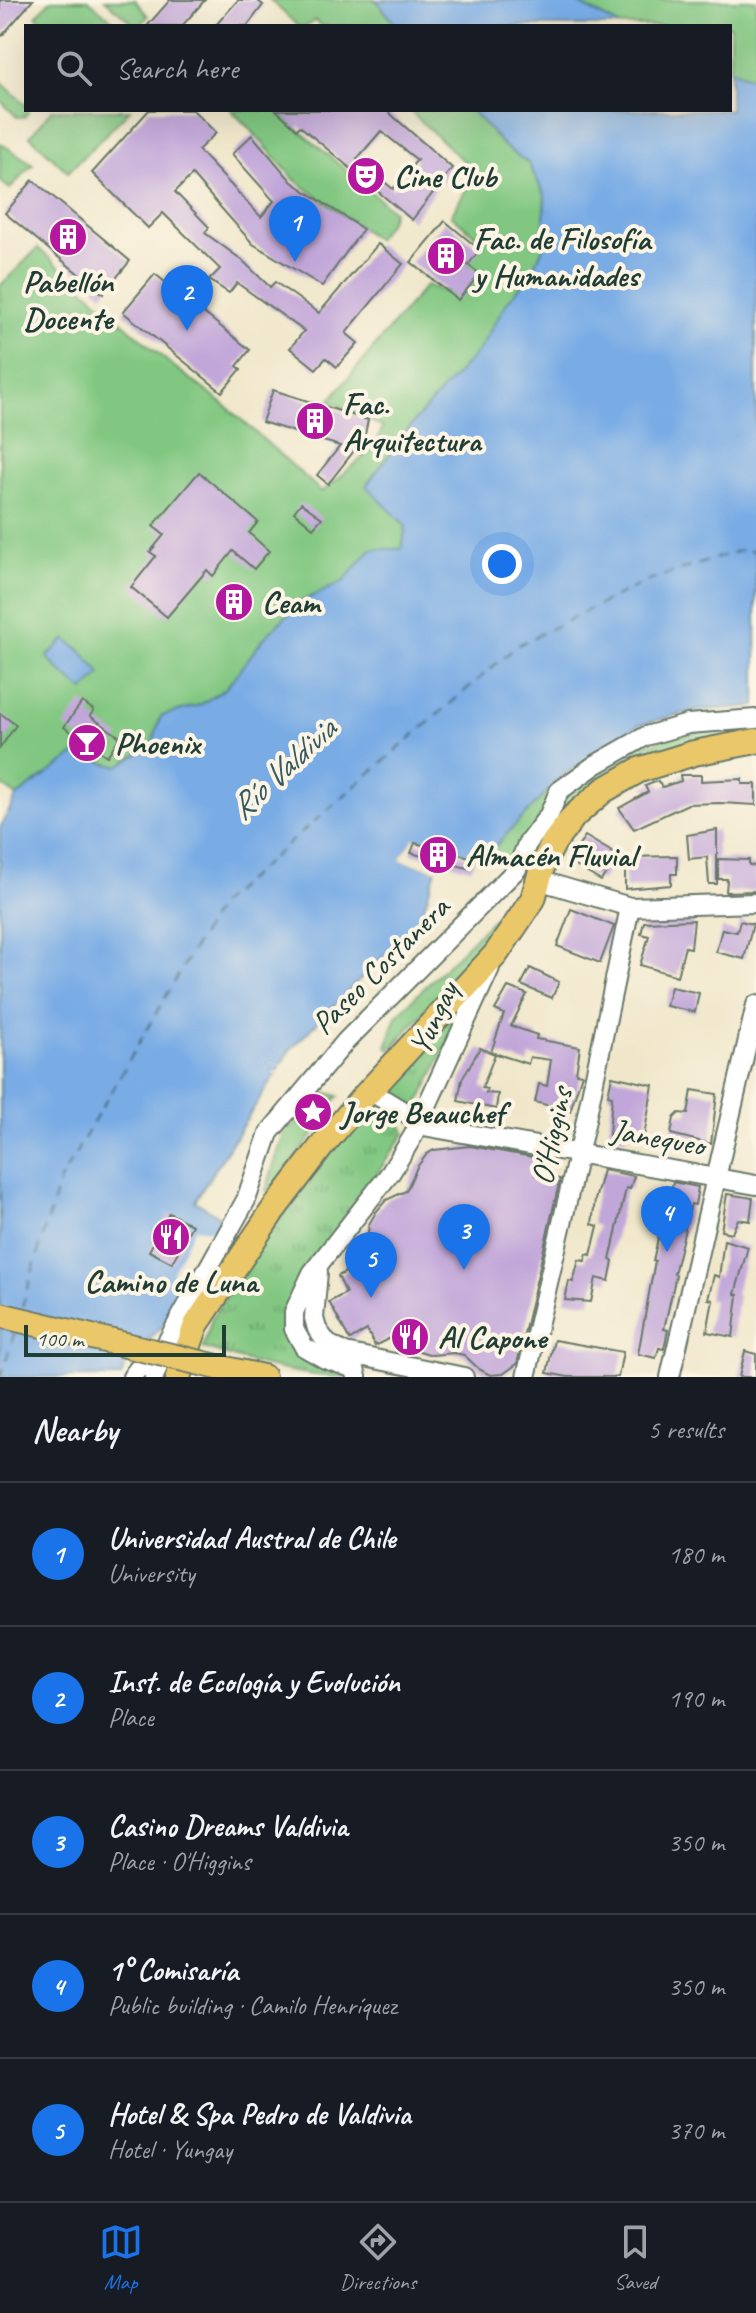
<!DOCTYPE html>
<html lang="en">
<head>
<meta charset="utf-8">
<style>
  body { margin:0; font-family:Caveat,sans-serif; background:#20242c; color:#f1f3f6 }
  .scale { position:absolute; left:24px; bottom:20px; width:202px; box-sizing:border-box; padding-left:8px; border:4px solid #1f3d34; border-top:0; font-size:22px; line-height:28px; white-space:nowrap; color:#1f3d34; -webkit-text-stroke:6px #fcf5e5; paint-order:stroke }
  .you { position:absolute; left:502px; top:564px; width:28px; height:28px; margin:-20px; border:6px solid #fff; border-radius:50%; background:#1a73e8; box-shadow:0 0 0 12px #1a73e833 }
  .badge { display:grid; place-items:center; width:52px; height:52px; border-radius:50%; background:#1a73e8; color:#fff; font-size:26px; font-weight:700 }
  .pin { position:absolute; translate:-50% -66px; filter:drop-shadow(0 2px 4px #0008) }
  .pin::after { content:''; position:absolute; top:42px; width:28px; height:24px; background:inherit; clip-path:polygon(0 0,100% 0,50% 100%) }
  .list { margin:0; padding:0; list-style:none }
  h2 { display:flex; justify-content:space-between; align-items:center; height:104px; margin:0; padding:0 32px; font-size:34px }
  h2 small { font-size:26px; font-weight:400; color:#9ea1a6 }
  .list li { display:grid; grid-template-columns:52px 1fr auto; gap:24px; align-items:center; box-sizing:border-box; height:144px; padding:0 32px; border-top:2px solid #363941 }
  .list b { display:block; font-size:30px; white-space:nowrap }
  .list p { margin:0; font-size:26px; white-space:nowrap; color:#9ea1a6 }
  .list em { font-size:26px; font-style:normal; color:#9ea1a6 }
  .icon { flex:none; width:44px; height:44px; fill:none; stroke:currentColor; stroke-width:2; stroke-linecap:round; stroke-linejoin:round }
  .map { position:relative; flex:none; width:756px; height:1377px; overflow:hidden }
  .search { position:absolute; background:#171b24; box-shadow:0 8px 32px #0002; left:24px; right:24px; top:24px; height:88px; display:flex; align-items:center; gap:20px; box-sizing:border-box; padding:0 28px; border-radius:0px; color:#9ea1a6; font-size:30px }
  .sheet { height:824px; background:#171b24 }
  nav { display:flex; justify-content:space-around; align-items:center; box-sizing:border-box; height:112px; border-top:2px solid #363941; background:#171b24; font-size:22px; color:#9ea1a6 }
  nav a { display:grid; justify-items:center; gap:4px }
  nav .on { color:#1a73e8 }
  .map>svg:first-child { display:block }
  .grass { fill:#81c781; stroke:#50825a; stroke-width:2 }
  .park { fill:url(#park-tufts); stroke:#50825a; stroke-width:2 }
  .water { fill:#79ace5; stroke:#4c748c; stroke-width:2 }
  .pier { fill:#f0e7cb }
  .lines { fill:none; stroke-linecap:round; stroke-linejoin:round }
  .ferry { stroke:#365960; stroke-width:2; stroke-dasharray:10 8; stroke-linecap:butt }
  .building { fill:#c1a6d9; fill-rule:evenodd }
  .minor-casing { stroke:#687869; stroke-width:22 }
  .major-casing { stroke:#687869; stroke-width:28 }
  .minor { stroke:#fff; stroke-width:18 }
  .major { stroke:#eac769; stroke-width:24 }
  .major-bridge-casing { stroke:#687869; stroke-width:28; stroke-linecap:butt }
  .major-bridge { stroke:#eac769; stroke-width:24 }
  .labels { text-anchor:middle; stroke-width:8; stroke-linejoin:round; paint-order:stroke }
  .poi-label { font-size:32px; font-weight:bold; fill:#1f3d34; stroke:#fcf5e5; text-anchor:start }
  .street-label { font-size:32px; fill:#1f3d34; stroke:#fcf5e5 }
  .water-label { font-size:34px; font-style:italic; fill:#365960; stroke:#fcf5e5 }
</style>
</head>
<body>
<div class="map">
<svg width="756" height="1377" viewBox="0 0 756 1377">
  <defs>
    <pattern id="park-tufts" width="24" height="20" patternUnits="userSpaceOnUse" patternTransform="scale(2)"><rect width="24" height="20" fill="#81c781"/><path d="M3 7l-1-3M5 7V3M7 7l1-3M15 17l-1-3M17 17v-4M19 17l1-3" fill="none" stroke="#69a36a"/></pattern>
  </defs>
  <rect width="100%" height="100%" fill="#fcf5e5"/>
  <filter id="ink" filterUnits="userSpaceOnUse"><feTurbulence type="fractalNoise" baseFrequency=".0125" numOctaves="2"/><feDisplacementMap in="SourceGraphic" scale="16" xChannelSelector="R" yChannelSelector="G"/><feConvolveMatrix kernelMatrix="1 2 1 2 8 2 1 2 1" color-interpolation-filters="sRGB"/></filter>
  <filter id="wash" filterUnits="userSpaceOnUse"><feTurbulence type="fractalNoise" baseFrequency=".006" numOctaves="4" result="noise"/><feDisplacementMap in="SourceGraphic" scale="32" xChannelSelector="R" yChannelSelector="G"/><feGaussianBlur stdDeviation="1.8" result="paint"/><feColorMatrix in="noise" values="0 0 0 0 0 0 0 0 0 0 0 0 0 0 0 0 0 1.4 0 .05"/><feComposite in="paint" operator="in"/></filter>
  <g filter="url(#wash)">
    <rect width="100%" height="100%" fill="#f0e7cb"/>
    <g class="grass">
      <path d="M51 0H88L120 26H47L36 16Z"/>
      <path d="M105 0H135L148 16 140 26H136Z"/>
      <path d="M270 0H376L397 26H322L315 20 307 26H298Z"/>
      <path d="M572 0H756V80L730 70V26H620Z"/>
      <path d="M0 81 26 105 28 113 24 117H17L0 100Z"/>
      <path d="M52 110H130L68 172 30 136Z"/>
      <path d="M231 110H276L393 211 390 221 376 239 295 180 253 132Z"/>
      <path d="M409 110H471L504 146 528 163 545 195 543 248 530 276 507 302 479 350 414 422 367 485 406 526 402 550 371 549 343 582 302 601 264 638 226 688 200 705 161 716 152 745 119 766 106 764 80 751 17 796 0 784V286L38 248 168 362 226 406 322 492 374 448 383 427 329 401 426 285 446 292 484 243 451 215 476 173Z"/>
      <path d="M0 143 33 164 10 189 0 181Z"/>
      <path d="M714 726 756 727V733L734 737 561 820V795L589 775 630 755 636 747 645 743H656C672 728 670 736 687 735 696 734 706 728 714 726Z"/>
      <path d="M547 791H554L513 868 483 857Z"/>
      <path d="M507 905 484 945 390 1050 387 1047 396 1016Z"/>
      <path d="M321 1091 339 1096 319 1117 321 1125 268 1193 266 1190 285 1130 288 1125 293 1128 306 1113 303 1110Z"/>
    </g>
    <g class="park">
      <path d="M462 1004H467L417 1107 392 1094 390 1085Z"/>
      <path d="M375 1104 399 1118 405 1133 339 1228 287 1328 348 1370 350 1377C298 1377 251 1363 203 1348L212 1318 258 1246 366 1108Z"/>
    </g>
    <g class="water">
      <path d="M376 0H572L620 26H397Z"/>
      <path d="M730 70 756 80V706L692 711 639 725 561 777 483 859 414 839 400 860 436 870 420 919 291 1049 195 1201 225 1220C207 1254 190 1288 168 1319 153 1340 128 1351 121 1377H0V828L17 796 80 751 106 764 119 766 152 745 161 716 200 705 226 688 264 638 302 601 343 582 371 549H402L406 526 366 486 414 422 479 350 507 302 530 276 543 248 545 195 528 163 504 146 471 110H730Z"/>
      <path d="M65 639 79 649 101 673 84 691 59 670 47 657Z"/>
    </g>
    <g class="pier">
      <path d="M414 838 483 859 482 863 415 843 406 858 437 867 440 871 399 860Z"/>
      <path d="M195 1228 222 1232 188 1286 172 1273Z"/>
    </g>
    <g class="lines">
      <g class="ferry">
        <path d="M22 1307 59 1182 219 904 518 645 645 582 741 550 756 551"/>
        <path d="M1 1377 16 1328"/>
      </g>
    </g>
    <g id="blocks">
      <g class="building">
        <path d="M0 0H33L0 38Z"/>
        <path d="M170 0H205L182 26H147Z"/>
        <path d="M238 0H257L263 5 247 26H215Z"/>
        <path d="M149 110H193L216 133 198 150 261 217 274 201 232 154 252 135 292 182 363 229 322 286 253 244 192 175 175 192 209 227 205 233 242 260 270 287 275 282 319 313 378 244 403 264 346 333 358 343 337 367 326 358 316 369 290 348 304 331 237 283 229 293 209 280 220 269 163 213 148 228 92 173Z"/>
        <path d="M276 110H386L452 168 412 220 300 126 297 129ZM381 131 417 160 393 189 357 159Z"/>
        <path d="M33 180 130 261 103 294 5 213Z"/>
        <path d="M445 221 480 250 468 265 480 274 458 300 411 262Z"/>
        <path d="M155 274 250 350 237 366 241 369 222 392 123 312Z"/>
        <path d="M273 390 368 420 361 453 354 451 328 484 317 475 340 446 262 422Z"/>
        <path d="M199 472 258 522 249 533 269 551 254 569 233 551 213 576 207 570 167 617 131 587 156 556 150 552 164 535 153 526Z"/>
        <path d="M301 503 322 518 313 528 294 512Z"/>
        <path d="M229 585 251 603 239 619 216 600Z"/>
        <path d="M82 702 94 710 90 716 120 737 107 756 64 727Z"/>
        <path d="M0 713 16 725 0 748Z"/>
        <path d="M680 775H701V781L742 779V784H756V805L720 803 688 804 634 829 619 808 648 792 645 786 658 781 662 787 681 781Z"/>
        <path d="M717 830V884H709L707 857 689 859 687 835Z"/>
        <path d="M585 836 617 855 601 881 569 862Z"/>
        <path d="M415 843 466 856 475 859 471 869 411 853Z"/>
        <path d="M677 856V874H671V885L625 889V857Z"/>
        <path d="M718 859 749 860V865L756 866V891L726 892 727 879H718Z"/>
        <path d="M571 909 614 926 600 963 557 946Z"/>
        <path d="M694 920 691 948 685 947 677 976 640 965 649 936 641 934 644 922Z"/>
        <path d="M740 921 753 924 744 959 716 952 722 929 737 932Z"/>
        <path d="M530 968 559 982 552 998 521 985Z"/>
        <path d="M508 987 527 994 511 1026 537 1035 536 1039 580 1047 576 1073 582 1074 570 1111 535 1102 539 1084 547 1086 551 1060 530 1057 528 1064 491 1052 504 1014 495 1010Z"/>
        <path d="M671 987 699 993 695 1012 666 1006Z"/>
        <path d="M480 1048 495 1054 482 1088 487 1089 486 1093 498 1094 496 1109 458 1101 462 1079Z"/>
        <path d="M612 1076 653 1085 644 1136 629 1133 628 1138 609 1135 612 1096 608 1095Z"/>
        <path d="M692 1090 717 1094 711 1144 671 1134 674 1118 679 1113 688 1114Z"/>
        <path d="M470 1146 538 1158 535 1175 560 1179 517 1364 503 1374 490 1375 479 1369 464 1355 455 1353 432 1355 413 1349 400 1337 396 1338 395 1335 375 1346 367 1330 350 1340 329 1302 346 1293 338 1276 358 1265 357 1262 365 1257 369 1224 376 1212 386 1200 406 1191 417 1167 427 1154 434 1150Z"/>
        <path d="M603 1170 634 1176 630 1189 626 1188 610 1260 613 1261 609 1281 596 1278 591 1302 565 1300 569 1281 573 1282 579 1260 585 1261 587 1254 591 1255 598 1226 592 1224 595 1200Z"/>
        <path d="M673 1182 698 1187 695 1205 691 1204 674 1274 676 1275 664 1329 668 1330 664 1349 659 1348 656 1358 638 1354 655 1261H653L658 1238 662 1239Z"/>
        <path d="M727 1194 753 1198 750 1221 738 1219 732 1233 721 1231Z"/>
        <path d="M169 1213 192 1225 172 1263 149 1251Z"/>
        <path d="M724 1240 748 1247 735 1294 738 1295 733 1337 707 1332 713 1300 708 1299 714 1275 719 1277Z"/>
        <path d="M554 1340 623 1352 618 1377H568L547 1373Z"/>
        <path d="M745 1351 756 1354V1377H739Z"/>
      </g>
    </g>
  </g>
  <g filter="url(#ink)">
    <use href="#blocks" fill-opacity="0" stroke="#687869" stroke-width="2"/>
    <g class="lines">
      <g class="minor-casing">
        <g id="minor">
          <path d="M538 880 630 907 756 903"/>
          <path d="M370 1091 429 1127 756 1185"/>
          <path d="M318 1272 314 1318 317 1329 327 1343 345 1353 464 1377"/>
          <path d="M132 1377 140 1366 156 1369"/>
          <path d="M154 1377 167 1342 246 1200 269 1133 346 1041 517 869 527 844 549 815 559 791 595 765 646 736 688 724 756 719"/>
          <path d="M357 1377 355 1369 325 1359 304 1347 294 1329V1312L312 1273 391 1172 413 1136 490 968"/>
          <path d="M526 1377 584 1129 630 907"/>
          <path d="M670 1377 756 1005"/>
        </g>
      </g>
      <g class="major-casing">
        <g id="major">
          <path d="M230 1370 263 1377"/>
          <path d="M178 1377 196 1325 274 1209 321 1147 360 1101 496 954 533 899 543 864 554 842 574 816 604 790 639 770 694 753 756 741"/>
        </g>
      </g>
      <use href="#minor" class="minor"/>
      <use href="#major" class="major"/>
      <g class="major-bridge-casing">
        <path id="major-bridge" d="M0 1315 230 1370"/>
      </g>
      <use href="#major-bridge" class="major-bridge"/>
    </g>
  </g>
  <defs>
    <g id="theatre-disc" transform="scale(2)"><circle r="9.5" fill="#b5179e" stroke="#fcf5e5"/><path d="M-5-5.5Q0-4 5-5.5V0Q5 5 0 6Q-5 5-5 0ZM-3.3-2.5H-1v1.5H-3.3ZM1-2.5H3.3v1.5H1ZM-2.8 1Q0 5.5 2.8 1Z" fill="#fff"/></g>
    <g id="building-disc" transform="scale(2)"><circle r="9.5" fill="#b5179e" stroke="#fcf5e5"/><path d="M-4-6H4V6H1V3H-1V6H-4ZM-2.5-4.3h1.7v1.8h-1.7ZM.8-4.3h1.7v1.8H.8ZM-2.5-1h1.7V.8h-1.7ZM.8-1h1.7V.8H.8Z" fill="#fff"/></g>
    <g id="bar-disc" transform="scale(2)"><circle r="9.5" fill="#b5179e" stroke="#fcf5e5"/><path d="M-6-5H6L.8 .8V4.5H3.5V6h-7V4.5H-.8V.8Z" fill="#fff"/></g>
    <g id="sight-disc" transform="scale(2)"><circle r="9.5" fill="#b5179e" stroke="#fcf5e5"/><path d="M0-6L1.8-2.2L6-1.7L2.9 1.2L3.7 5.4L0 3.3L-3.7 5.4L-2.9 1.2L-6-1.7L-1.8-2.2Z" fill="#fff"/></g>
    <g id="restaurant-disc" transform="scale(2)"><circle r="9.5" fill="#b5179e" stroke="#fcf5e5"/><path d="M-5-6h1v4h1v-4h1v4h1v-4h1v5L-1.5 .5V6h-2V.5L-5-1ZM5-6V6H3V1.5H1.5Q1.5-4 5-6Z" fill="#fff"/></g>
  </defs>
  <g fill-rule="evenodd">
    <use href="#theatre-disc" x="366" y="176"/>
    <use href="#building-disc" x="68" y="237"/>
    <use href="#building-disc" x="446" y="256"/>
    <use href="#building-disc" x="315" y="421"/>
    <use href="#building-disc" x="234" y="602"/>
    <use href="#bar-disc" x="87" y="743"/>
    <use href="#building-disc" x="438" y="855"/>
    <use href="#sight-disc" x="313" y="1112"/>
    <use href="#restaurant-disc" x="171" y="1237"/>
    <use href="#restaurant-disc" x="410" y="1337"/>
  </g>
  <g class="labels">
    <g class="poi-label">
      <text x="394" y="187">Cine Club</text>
      <text x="474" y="249">Fac. de Filosofía<tspan x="474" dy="37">y Humanidades</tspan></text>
      <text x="68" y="292" text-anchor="middle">Pabellón<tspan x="68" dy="37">Docente</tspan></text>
      <text x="343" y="414">Fac.<tspan x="343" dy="37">Arquitectura</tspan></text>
      <text x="262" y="613">Ceam</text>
      <text x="115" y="754">Phoenix</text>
      <text x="466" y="866">Almacén Fluvial</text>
      <text x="341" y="1123">Jorge Beauchef</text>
      <text x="171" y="1292" text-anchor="middle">Camino de Luna</text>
      <text x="438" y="1348">Al Capone</text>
    </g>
    <g class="street-label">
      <text transform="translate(380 965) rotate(-45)" y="11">Paseo Costanera</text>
      <text transform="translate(433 1018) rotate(-65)" y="11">Yungay</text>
      <text transform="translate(551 1136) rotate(-78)" y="11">O'Higgins</text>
      <text transform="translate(658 1137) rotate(10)" y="11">Janequeo</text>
    </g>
    <g class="water-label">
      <text transform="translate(282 768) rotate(-43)" y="12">Río Valdivia</text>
    </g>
  </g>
</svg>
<div class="scale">100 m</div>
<div class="you"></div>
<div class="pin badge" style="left:295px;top:262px">1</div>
<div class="pin badge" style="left:187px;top:331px">2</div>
<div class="pin badge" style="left:464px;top:1270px">3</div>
<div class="pin badge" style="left:667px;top:1252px">4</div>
<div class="pin badge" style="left:371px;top:1298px">5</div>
<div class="search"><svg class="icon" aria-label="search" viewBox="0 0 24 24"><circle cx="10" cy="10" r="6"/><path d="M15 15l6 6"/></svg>Search here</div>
</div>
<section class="sheet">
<h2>Nearby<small>5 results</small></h2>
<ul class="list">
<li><span class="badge">1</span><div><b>Universidad Austral de Chile</b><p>University</p></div><em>180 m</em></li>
<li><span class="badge">2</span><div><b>Inst. de Ecología y Evolución</b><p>Place</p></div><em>190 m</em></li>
<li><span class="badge">3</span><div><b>Casino Dreams Valdivia</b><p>Place · O'Higgins</p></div><em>350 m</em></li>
<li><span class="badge">4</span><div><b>1° Comisaría</b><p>Public building · Camilo Henríquez</p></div><em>350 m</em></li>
<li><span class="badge">5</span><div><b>Hotel &amp; Spa Pedro de Valdivia</b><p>Hotel · Yungay</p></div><em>370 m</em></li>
</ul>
</section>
<nav>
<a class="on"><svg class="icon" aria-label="map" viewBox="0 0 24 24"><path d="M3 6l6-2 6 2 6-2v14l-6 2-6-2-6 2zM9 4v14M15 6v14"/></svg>Map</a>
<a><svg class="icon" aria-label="directions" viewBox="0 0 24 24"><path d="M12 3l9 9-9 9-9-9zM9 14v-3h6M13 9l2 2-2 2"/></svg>Directions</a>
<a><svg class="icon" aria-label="saved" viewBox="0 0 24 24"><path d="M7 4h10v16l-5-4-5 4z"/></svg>Saved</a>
</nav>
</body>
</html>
